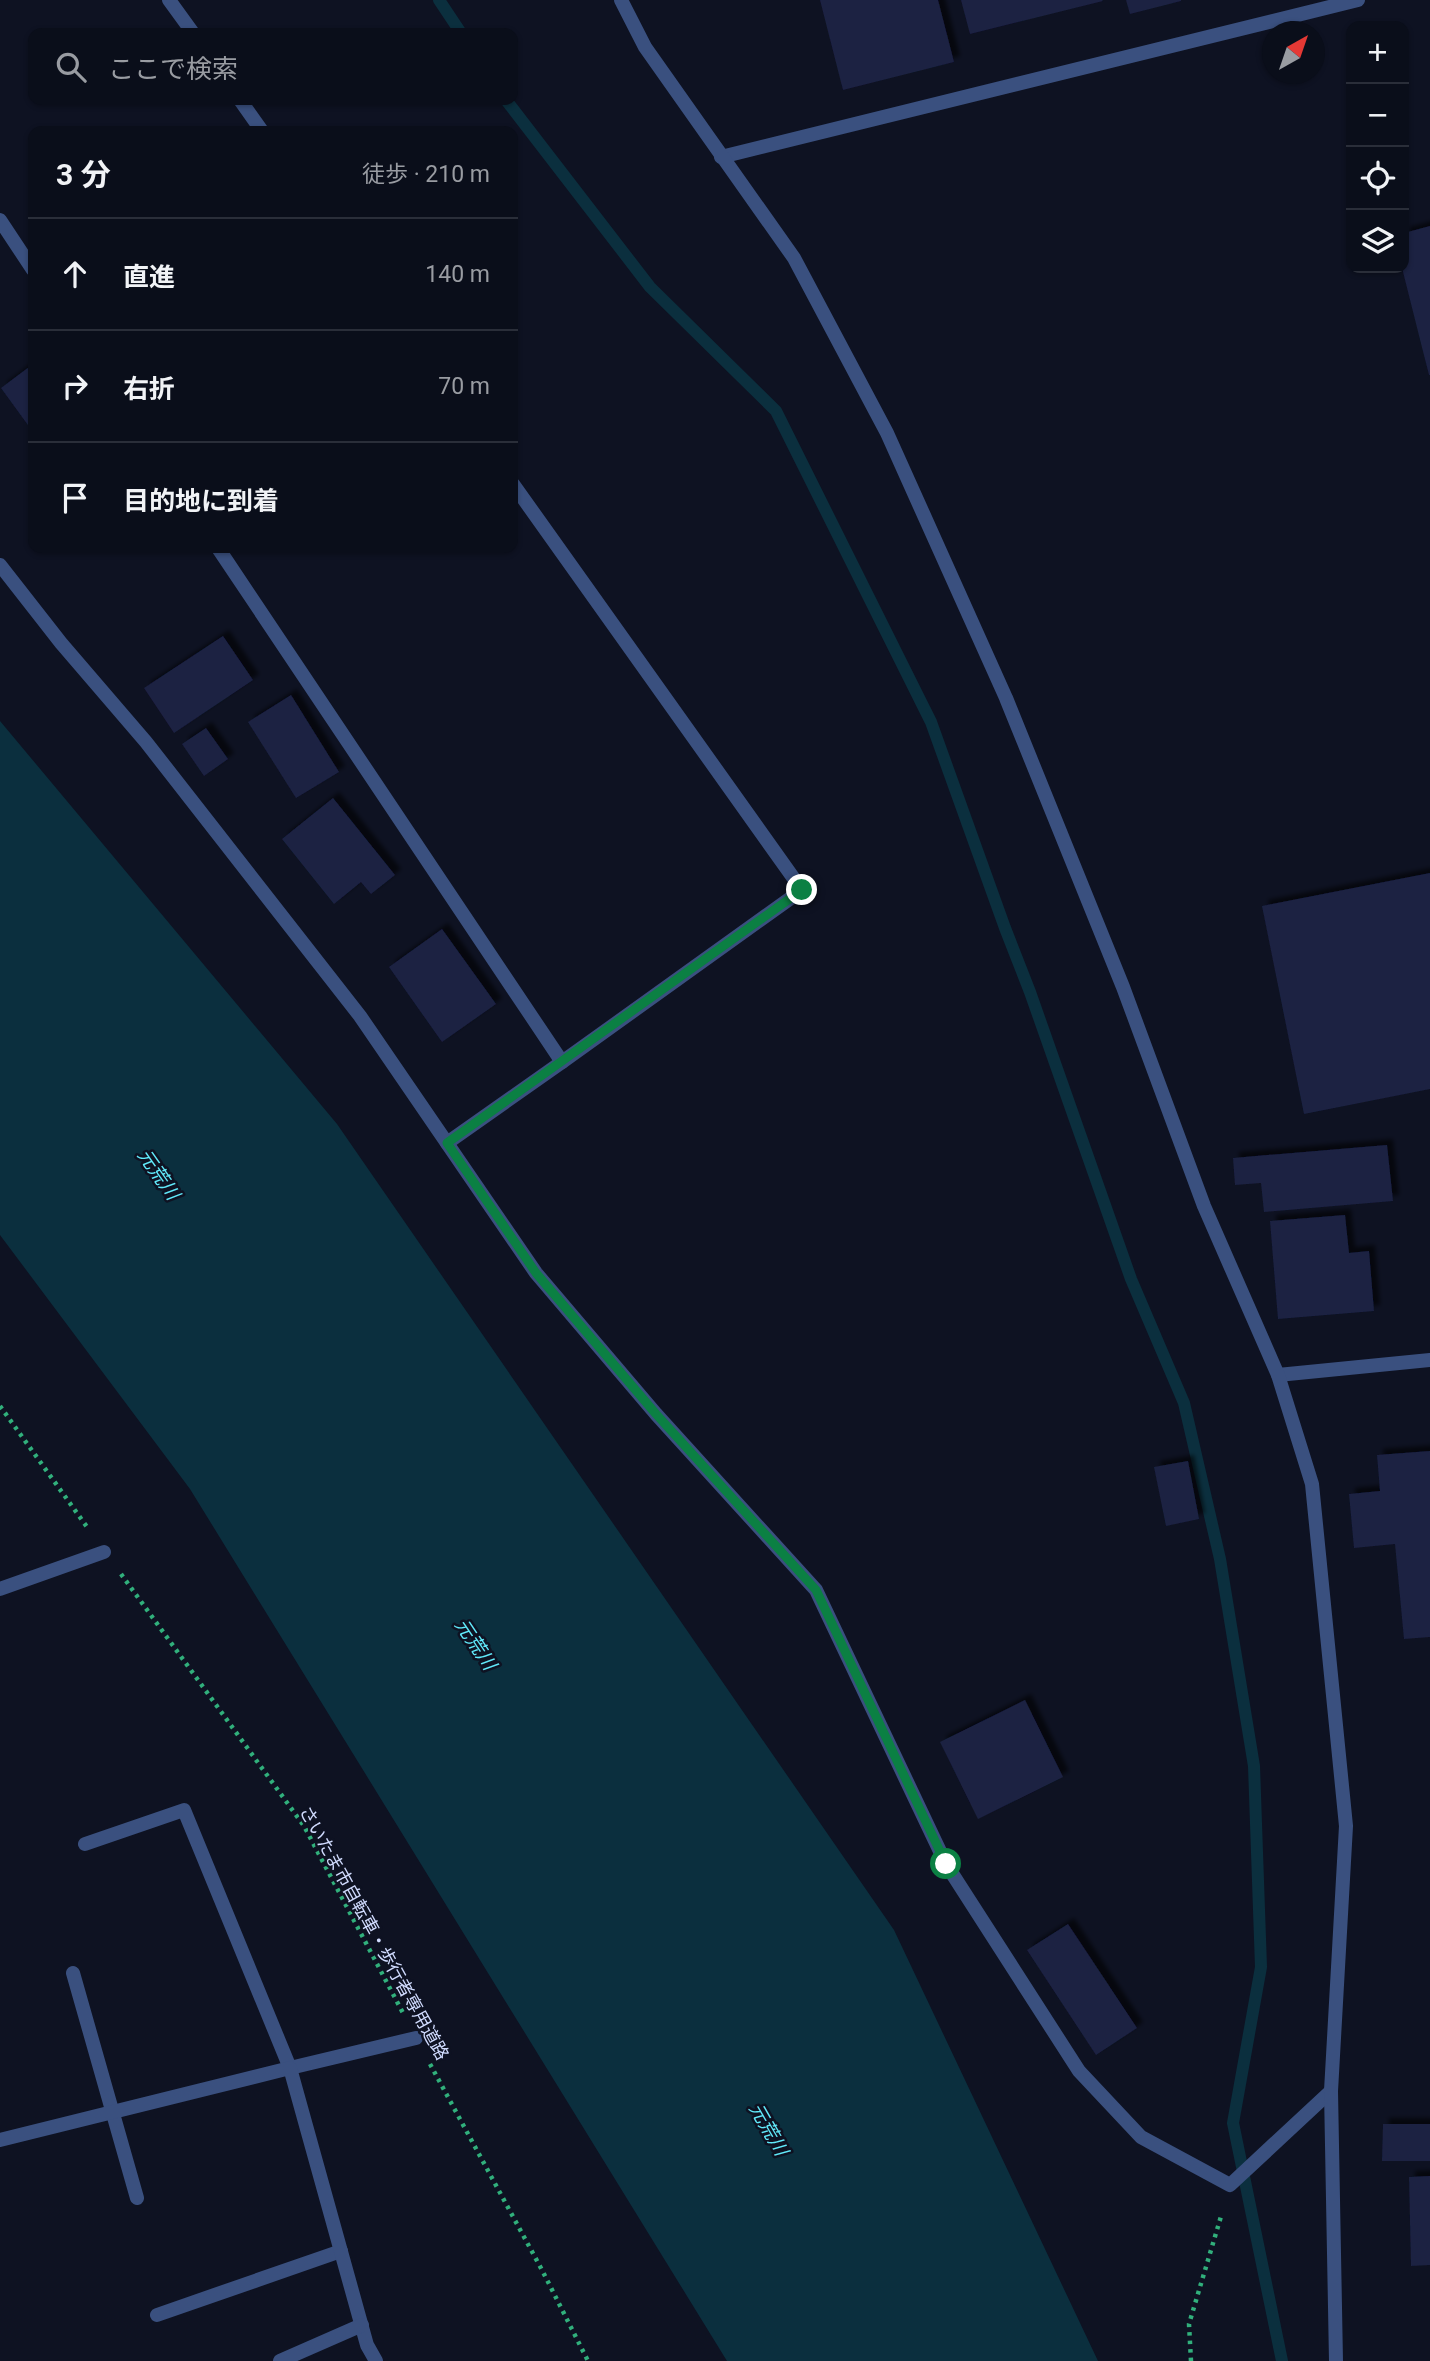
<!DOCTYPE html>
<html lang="ja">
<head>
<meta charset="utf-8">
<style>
  body { margin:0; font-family:Roboto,"Noto Sans JP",sans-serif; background:#181c27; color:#f1f3f6 }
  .controls { position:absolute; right:21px; top:21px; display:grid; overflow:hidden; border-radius:14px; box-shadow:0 2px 5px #0004 }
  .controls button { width:63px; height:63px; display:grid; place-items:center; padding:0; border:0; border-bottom:2px solid #2a2e39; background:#0a0e1a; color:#f1f3f6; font:35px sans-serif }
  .compass { position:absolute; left:1262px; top:21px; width:63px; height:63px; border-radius:50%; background:#0a0e1a; box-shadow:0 2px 5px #0004; rotate:40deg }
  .stop { position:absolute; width:21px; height:21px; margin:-16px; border:5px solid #0b8043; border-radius:50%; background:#fff }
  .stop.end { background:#0b8043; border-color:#fff; box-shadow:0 2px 7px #0008 }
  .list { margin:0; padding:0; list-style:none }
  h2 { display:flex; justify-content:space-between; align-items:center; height:91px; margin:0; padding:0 28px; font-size:30px }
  h2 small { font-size:23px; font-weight:400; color:#999ca2 }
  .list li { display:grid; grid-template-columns:46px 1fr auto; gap:21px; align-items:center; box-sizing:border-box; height:112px; padding:0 28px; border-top:2px solid #2a2e39 }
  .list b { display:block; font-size:26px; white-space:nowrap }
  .list em { font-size:23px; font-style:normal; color:#999ca2 }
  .icon { flex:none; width:38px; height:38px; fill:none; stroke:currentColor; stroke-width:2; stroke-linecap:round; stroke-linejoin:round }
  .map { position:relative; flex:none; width:1430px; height:2361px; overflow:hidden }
  .search { position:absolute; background:#0a0e1a; box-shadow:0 2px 5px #0004; left:28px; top:28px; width:490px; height:77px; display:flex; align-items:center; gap:18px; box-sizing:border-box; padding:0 24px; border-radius:14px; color:#999ca2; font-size:26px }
  .panel { position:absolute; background:#0a0e1a; box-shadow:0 2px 5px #0004; left:28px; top:126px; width:490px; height:427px; border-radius:14px }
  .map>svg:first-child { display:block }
  .water { fill:#0b2f3e }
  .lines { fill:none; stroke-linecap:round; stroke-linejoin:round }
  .stream { stroke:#0b2f3e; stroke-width:12 }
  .building { fill:#1b2142; filter:url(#shadow) }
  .path { stroke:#31b07c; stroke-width:4.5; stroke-dasharray:3.5 5; stroke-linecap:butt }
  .service { stroke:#3a507f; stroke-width:14 }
  .minor { stroke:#3a507f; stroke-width:14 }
  .tertiary { stroke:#3a507f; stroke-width:14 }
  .route { stroke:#0b8043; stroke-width:9 }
  .labels { text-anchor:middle; stroke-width:5; stroke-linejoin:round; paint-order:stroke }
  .street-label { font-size:18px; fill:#d0dbfe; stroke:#0e1222 }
  .water-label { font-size:19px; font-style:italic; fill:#61eafb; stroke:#0e1222 }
</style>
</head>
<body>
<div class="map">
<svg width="1430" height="2361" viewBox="0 0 1430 2361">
  <defs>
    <filter id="shadow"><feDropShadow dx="6" dy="-6" stdDeviation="2" flood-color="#0009"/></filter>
  </defs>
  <rect width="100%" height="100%" fill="#0e1222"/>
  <path class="water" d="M0 721 337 1124 894 1930 1098 2361H727L190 1489 0 1235Z"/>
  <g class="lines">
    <g class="stream">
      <path d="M439 0 461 33"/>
      <path d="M506 100 650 287 776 411 931 722 1005 928 1030 992 1131 1279 1184 1403 1220 1559 1254 1766 1261 1967 1233 2123 1282 2361"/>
    </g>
  </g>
  <g class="building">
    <path d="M820 0H938L954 62 843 90Z"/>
    <path d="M961 0H1102L1103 1 970 34Z"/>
    <path d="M1126 0H1181V1L1130 14Z"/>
    <path d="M1430 226V375H1429L1402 268H1404V233Z"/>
    <path d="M33 364V432L1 388Z"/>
    <path d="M223 636 253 680 174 733 144 688Z"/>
    <path d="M291 695 339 772 296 798 248 722Z"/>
    <path d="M206 728 228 759 204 776 182 744Z"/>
    <path d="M333 798 395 875 371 894 361 882 334 904 282 839Z"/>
    <path d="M1430 873V1089L1304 1114 1262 906Z"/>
    <path d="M442 929 496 1004 442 1042 389 967Z"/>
    <path d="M1387 1145 1393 1201 1264 1212 1261 1183 1235 1185 1233 1158Z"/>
    <path d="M1345 1215 1349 1253 1369 1251 1374 1311 1278 1319 1270 1221Z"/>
    <path d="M1430 1451V1637L1404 1639 1395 1544 1354 1548 1349 1494 1380 1491 1377 1455Z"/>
    <path d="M1188 1461 1199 1519 1166 1526 1154 1467Z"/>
    <path d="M1025 1700 1063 1777 978 1819 940 1742Z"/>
    <path d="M1068 1924 1137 2028 1096 2055 1027 1950Z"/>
    <path d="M1383 2124H1430V2161H1382Z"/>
    <path d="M1430 2176V2265L1411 2266 1409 2177Z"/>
  </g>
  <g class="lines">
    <g class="path">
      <path d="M0 1406 87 1527"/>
      <path d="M121 1574 304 1826 403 2013"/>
      <path d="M430 2064 542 2270 588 2361"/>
      <path d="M1191 2361 1189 2324 1222 2213"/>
    </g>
    <g class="service">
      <path d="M85 1844 184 1810 290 2068"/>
      <path d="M73 1973 137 2198"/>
      <path d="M157 2315 341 2251"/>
    </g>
    <g class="minor">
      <path d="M169 0 193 33"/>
      <path d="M240 100 262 131"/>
      <path d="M721 157 1358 0"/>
      <path d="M0 220 33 270"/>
      <path d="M513 484 802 890 562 1062"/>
      <path d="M218 548 562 1062 447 1143"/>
      <path d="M0 565 61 643 146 742 360 1016 536 1273 656 1414 816 1590 946 1864 1079 2071 1141 2137 1230 2185 1331 2091"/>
      <path d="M1278 1375 1430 1360"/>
      <path d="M0 1589 104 1552"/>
      <path d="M290 2068 416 2038"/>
      <path d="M0 2140 290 2068 367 2345 376 2361"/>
      <path d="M280 2361 362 2325"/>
    </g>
    <path class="tertiary" d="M621 0 645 47 794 258 887 433 1006 698 1123 987 1204 1206 1278 1375 1312 1484 1346 1826 1331 2091 1336 2361"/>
  </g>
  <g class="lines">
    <path class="route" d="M802 890 447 1143 536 1273 656 1414 816 1590 946 1864"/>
  </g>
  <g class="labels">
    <g class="street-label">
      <text transform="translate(374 1933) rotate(61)" y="6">さいたま市自転車・歩行者専用道路</text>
    </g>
    <g class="water-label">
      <text transform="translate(159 1174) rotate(55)" y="7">元荒川</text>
      <text transform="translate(476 1644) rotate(56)" y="7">元荒川</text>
      <text transform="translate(769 2129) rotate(60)" y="7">元荒川</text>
    </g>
  </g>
</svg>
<div class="controls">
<button>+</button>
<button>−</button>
<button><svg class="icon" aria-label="locate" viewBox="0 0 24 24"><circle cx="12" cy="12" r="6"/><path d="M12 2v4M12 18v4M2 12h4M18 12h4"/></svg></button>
<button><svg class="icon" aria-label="layers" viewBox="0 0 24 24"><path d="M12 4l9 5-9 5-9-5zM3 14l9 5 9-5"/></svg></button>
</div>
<svg class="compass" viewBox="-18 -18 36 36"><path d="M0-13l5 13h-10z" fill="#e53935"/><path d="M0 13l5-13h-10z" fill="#999ca2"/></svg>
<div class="stop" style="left:946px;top:1864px"></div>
<div class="stop end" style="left:802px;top:890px"></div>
<div class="search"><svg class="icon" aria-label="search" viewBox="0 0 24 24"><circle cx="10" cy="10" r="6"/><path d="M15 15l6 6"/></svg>ここで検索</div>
<section class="panel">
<h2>3 分<small>徒歩 · 210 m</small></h2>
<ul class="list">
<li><svg class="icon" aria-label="ahead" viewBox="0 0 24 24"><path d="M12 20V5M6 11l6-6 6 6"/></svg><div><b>直進</b></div><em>140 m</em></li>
<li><svg class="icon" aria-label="right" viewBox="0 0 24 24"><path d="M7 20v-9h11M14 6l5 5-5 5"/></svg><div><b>右折</b></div><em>70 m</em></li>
<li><svg class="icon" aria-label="arrive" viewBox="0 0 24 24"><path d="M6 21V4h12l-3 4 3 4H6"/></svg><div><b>目的地に到着</b></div></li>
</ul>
</section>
</div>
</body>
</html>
